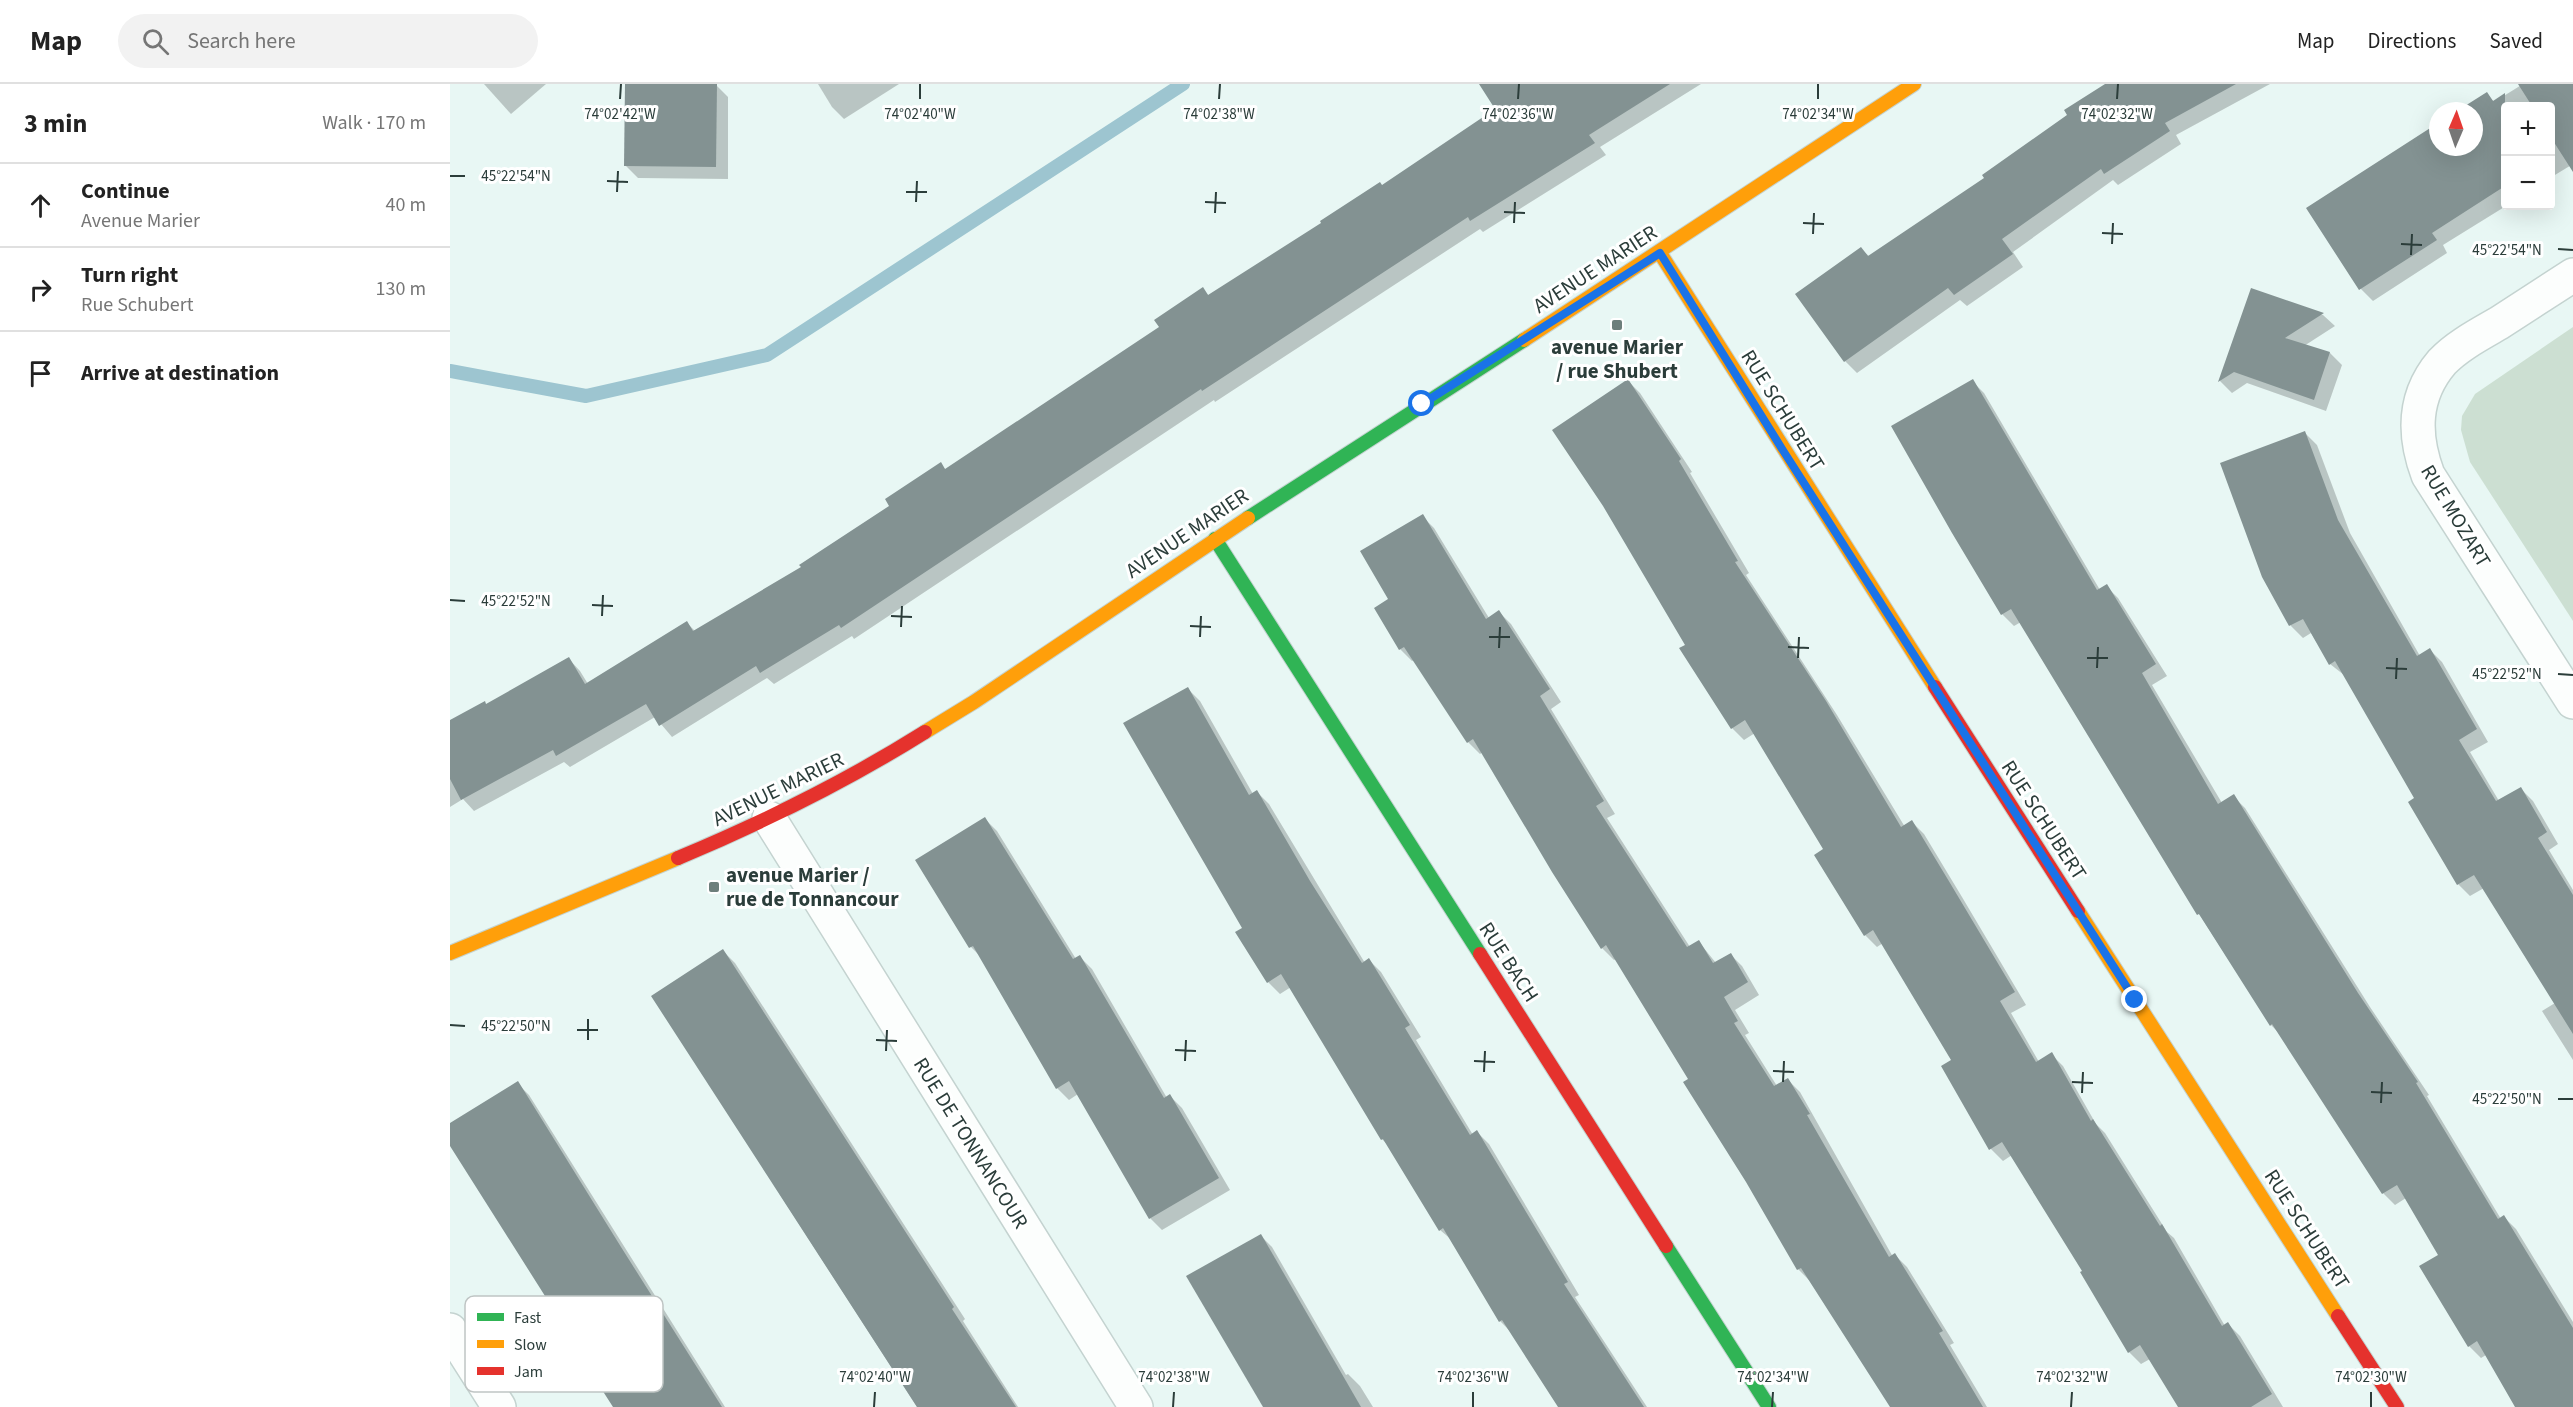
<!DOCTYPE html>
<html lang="en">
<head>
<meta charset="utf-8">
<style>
  body { margin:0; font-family:"Source Sans 3",sans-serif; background:#f2f2f2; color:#222 }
  .controls { position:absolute; right:18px; top:18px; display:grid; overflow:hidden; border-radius:6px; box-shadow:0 6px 24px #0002 }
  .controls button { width:54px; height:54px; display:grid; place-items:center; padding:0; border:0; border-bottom:2px solid #e0e0e0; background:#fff; color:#222; font:30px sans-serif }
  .compass { position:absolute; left:1979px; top:18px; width:54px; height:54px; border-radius:50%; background:#fff; box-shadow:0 6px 24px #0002; rotate:2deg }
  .stop { position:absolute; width:18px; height:18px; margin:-14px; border:4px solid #1a73e8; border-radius:50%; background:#fff }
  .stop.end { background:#1a73e8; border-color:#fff; box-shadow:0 2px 6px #0008 }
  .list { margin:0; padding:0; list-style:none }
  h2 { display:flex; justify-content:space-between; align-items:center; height:78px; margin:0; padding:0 24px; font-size:26px }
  h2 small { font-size:20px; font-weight:400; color:#767676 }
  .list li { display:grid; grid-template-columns:39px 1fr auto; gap:18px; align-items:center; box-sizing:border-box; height:84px; padding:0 24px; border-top:2px solid #e0e0e0 }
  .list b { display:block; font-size:22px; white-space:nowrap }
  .list p { margin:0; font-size:20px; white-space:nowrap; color:#767676 }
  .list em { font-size:20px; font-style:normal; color:#767676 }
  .icon { flex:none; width:33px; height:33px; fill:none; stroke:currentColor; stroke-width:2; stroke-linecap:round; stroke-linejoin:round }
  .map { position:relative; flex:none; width:2123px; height:1323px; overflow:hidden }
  header { display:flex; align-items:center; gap:36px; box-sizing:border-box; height:84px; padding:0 30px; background:#fff; border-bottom:2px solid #e0e0e0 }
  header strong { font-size:28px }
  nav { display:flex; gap:33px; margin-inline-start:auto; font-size:21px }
  .search { width:420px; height:54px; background:#f2f2f2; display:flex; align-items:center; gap:15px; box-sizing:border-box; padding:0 21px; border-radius:33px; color:#767676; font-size:22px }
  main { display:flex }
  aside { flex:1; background:#fff }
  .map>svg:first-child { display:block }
  .green { fill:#ccdfd2 }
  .shadow { fill:#0003 }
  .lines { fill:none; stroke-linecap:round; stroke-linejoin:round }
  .stream { stroke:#9dc5d0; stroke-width:14 }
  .building { fill:#839292 }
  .street-casing { stroke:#c4d3d0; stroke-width:36 }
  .fast-casing { stroke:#c4d3d0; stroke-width:16 }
  .slow-casing { stroke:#c4d3d0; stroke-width:16 }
  .jam-casing { stroke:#c4d3d0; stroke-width:16 }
  .street { stroke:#fcfefd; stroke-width:33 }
  .fast { stroke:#30b455; stroke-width:14 }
  .slow { stroke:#ff9f0a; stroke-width:14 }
  .jam { stroke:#e5322d; stroke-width:14 }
  .route { stroke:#1a73e8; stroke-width:8 }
  .ticks { fill:none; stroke:#2b3d3a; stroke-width:2 }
  .poi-dot { fill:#6d7e7b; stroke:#fff; stroke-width:2 }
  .labels { text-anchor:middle; stroke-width:6; stroke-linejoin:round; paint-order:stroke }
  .street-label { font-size:21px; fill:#2b3d3a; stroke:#fff }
  .poi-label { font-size:21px; font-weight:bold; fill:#2b3d3a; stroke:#fff }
  .key { fill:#fff; stroke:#bfc5c4; stroke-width:1.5 }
  .key-label { font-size:16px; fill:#2b3d3a }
  .ticks-label { font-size:15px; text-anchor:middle; fill:#2b3d3a; stroke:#fff; stroke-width:6; stroke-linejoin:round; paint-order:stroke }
</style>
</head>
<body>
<header>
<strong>Map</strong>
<div class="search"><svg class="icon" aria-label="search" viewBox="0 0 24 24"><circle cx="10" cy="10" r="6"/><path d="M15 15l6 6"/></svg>Search here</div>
<nav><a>Map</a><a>Directions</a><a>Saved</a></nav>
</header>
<main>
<aside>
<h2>3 min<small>Walk · 170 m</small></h2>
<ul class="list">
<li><svg class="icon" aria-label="ahead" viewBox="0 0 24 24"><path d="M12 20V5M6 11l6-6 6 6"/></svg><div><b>Continue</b><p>Avenue Marier</p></div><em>40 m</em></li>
<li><svg class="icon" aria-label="right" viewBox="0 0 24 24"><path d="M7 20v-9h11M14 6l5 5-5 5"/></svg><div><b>Turn right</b><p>Rue Schubert</p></div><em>130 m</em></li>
<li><svg class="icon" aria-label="arrive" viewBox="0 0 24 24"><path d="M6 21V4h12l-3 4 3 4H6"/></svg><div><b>Arrive at destination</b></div></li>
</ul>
</aside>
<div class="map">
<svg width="2123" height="1323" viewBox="0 0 2123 1323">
  <rect width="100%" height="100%" fill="#e8f7f4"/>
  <path class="green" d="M2123 243V537L2020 378 2011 346 2012 332 2025 310Z"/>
  <g class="shadow">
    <path d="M34 0H96L61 30Z"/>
    <path d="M177 0 266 1 278 13V95L188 94 176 82Z"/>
    <path d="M368 0H449L394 35 382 23Z"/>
    <path d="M1055 0H1251L1150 63 1156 71 1033 148 1030 145 765 318 764 316 404 555 402 552 324 600 317 594 222 653 205 633 120 683 114 678 24 727 13 715 0 723V637L37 621 118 574 130 587 138 600 237 539 246 548 353 483 441 422 490 380 496 386 711 243 753 205 759 212 933 102 1047 25Z"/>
    <path d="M1658 0H1820L1726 51 1731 60 1668 101 1663 96 1563 168 1573 183 1517 222 1510 216 1407 289 1395 277 1347 211 1411 165 1420 173 1536 94Z"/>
    <path d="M2073 0H2123V80L2100 94V22H2056V122L1993 161 1997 169 1923 217 1911 205 1858 125 1988 41V63H2024V27H2010L2037 10 2044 18Z"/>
    <path d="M1802 206 1873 231 1885 242 1854 262 1880 269 1892 281 1876 327 1797 299 1782 309 1770 297Z"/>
    <path d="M1178 297 1190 309 1242 388 1240 389 1299 489 1296 491 1387 631 1455 743 1462 738 1474 750 1512 813 1576 921 1561 929 1589 978 1601 970 1613 982 1646 1040 1655 1049 1717 1148 1724 1154 1775 1242 1778 1240 1790 1252 1833 1323H1730L1700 1275 1691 1280 1679 1268 1634 1188 1562 1071 1553 1077 1541 1065 1503 977 1433 859 1427 863 1415 851 1375 765 1305 649 1294 656 1282 644 1237 561Z"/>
    <path d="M1522 297 1534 309 1650 506 1656 502 1668 514 1717 592 1702 601 1772 719 1783 712 1795 724 1920 923 1979 1011 1977 1012 2051 1135 2054 1133 2066 1145 2123 1238V1323H2066L2036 1271 2031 1274 2019 1262 1990 1171 1956 1114 1945 1121 1933 1109 1832 952 1821 941 1749 830 1571 538 1564 542 1552 530Z"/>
    <path d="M1855 349 1867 361 1900 449 1970 572 1980 566 1992 578 2038 658 2020 668 2049 717 2071 705 2083 717 2108 760 2099 766 2123 806V976L2092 927 2105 919 2034 804 2020 812 2008 800 1966 715 1894 591 1880 580 1861 549 1853 554 1841 542 1813 492Z"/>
    <path d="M972 432 984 444 1039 534 1049 528 1061 540 1111 618 1101 625 1165 730 1157 734 1240 863 1249 858 1266 879 1280 870 1292 882 1309 911 1285 926 1299 949 1295 951 1327 1002 1338 996 1350 1008 1443 1173 1445 1171 1457 1183 1504 1259 1500 1261 1537 1323H1442L1360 1197 1348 1185 1240 996 1166 875 1164 876 1152 864 1033 668 1030 670 1018 658 964 576 962 577 950 565 941 515Z"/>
    <path d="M738 605 750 617 803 710 807 708 819 720 915 879 919 876 931 888 971 953 966 956 1023 1051 1027 1048 1039 1060 1129 1211 1125 1213 1197 1323H1109L1063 1250 1050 1237 1003 1157 990 1146 939 1062 932 1055 841 903 830 910 818 898 794 845Z"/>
    <path d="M535 735 547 747 626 875 630 873 642 885 717 1014 720 1012 732 1024 780 1106 712 1146 700 1134 628 1010 619 1016 607 1004 531 873 521 863 467 776Z"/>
    <path d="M273 867 285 879 515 1235 513 1237 568 1323H467L329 1109Z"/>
    <path d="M67 999 79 1011 275 1323H164L116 1242 0 1060V1041Z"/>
    <path d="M810 1151 822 1163 896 1291 898 1290 910 1302 923 1323H823Z"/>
  </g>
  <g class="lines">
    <path class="stream" d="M0 287 136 312 317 271 733 0"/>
  </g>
  <g class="building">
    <path d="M175 0H267L266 83 174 82Z"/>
    <path d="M1029 0H1220L1139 51 1145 59 1020 137 1018 133 752 307 751 305 391 544 389 541 310 589 306 582 209 642 196 620 106 672 103 666 11 716 0 695V636L35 617 36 620 119 573 135 600 237 537 243 547 351 483 349 481 439 422 435 415 491 378 495 385 709 243 704 236 753 203 758 211 871 139 870 137 930 98 932 101 1045 25Z"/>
    <path d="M1655 0H1786L1715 39 1720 47 1654 90 1651 85 1552 155 1563 170 1504 211 1498 204 1394 278 1345 210 1411 163 1418 172 1534 94 1532 91 1617 31 1614 26Z"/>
    <path d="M2068 0H2123V88L2100 52V22H2082Z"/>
    <path d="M2037 8 2043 17 2055 9V102L1982 149 1987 156 1909 206 1856 124 1988 39V63H2024V27H2007Z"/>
    <path d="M1801 204 1874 229 1835 254 1880 268 1864 316 1784 288 1768 298Z"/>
    <path d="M1178 295 1231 375 1229 377 1288 477 1285 478 1376 617 1451 743 1462 736 1500 799 1565 908 1550 917 1586 978 1602 968 1641 1037 1643 1035 1710 1142 1712 1140 1772 1242 1778 1238 1822 1310 1801 1323H1728L1690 1261 1678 1269 1630 1188 1632 1187 1552 1058 1539 1066 1491 982 1501 976 1423 846 1414 852 1364 771 1373 765 1295 636 1281 645 1229 564 1235 561 1153 422 1102 346Z"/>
    <path d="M1523 295 1647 506 1657 500 1706 580 1692 589 1768 720 1784 710 1908 909 1968 998 1966 999 2048 1135 2054 1131 2123 1244V1323H2065L2027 1257 2018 1263 1969 1182 1988 1171 1947 1101 1932 1110 1822 940 1820 942 1749 830 1747 831 1561 525 1551 531 1502 449 1441 342Z"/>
    <path d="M1855 347 1888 436 1967 572 1980 564 2027 645 2009 656 2046 717 2071 703 2097 748 2088 754 2123 811V950L2024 791 2007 801 1958 718 1964 714 1885 577 1879 581 1853 535 1839 542 1812 493 1770 379Z"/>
    <path d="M973 430 1036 535 1049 526 1100 605 1090 612 1154 717 1146 722 1237 863 1249 856 1263 879 1281 869 1298 898 1274 913 1288 937 1284 939 1324 1002 1338 994 1360 1030 1357 1031 1439 1173 1445 1169 1493 1247 1489 1249 1533 1323H1440L1351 1184 1347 1186 1296 1098 1233 998 1238 995 1156 861 1151 865 1102 788 1023 655 1017 659 954 563 949 566 924 524 938 515 910 467Z"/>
    <path d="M738 603 799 711 807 706 860 797 912 879 919 874 960 941 955 944 1020 1051 1027 1046 1118 1198 1114 1200 1194 1323H1108L1052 1236 1049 1238 993 1144 989 1147 933 1055 931 1056 831 890 817 899 785 848 792 844 673 639Z"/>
    <path d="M535 733 623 875 630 871 714 1014 720 1010 769 1094 699 1135 619 997 606 1005 523 862 519 864 465 776Z"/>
    <path d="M273 865 504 1223 502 1225 566 1323H467L201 912Z"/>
    <path d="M68 997 171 1163 272 1323H163L147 1298 112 1243 114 1242 0 1062V1039Z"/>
    <path d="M811 1150 911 1323H813L736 1192Z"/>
  </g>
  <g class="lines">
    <g class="street-casing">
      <g id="street">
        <path d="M2123 191C2098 207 2074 223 2049 239 2030 250 2007 262 1992 278 1963 312 1963 351 1978 391L2123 618"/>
        <path d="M319 734 686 1323"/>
        <path d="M0 1246 49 1323"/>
      </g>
    </g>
    <g class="fast-casing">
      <g id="fast">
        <path d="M798 434 1074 256"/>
        <path d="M765 455 1030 870"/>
        <path d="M1216 1162 1319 1323"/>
      </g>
    </g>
    <g class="slow-casing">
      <g id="slow">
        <path d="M1210 169 1485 603"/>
        <path d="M1074 256 1464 0"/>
        <path d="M475 648 524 618 798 434"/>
        <path d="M1628 827 1888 1232"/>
        <path d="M0 869 228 774"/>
      </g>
    </g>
    <g class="jam-casing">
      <g id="jam">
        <path d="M1485 603 1628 827"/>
        <path d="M228 774C314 738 397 697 475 648"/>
        <path d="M1030 870 1216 1162"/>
        <path d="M1888 1232 1947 1323"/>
      </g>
    </g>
    <use href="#street" class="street"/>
    <use href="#fast" class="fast"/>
    <use href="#slow" class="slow"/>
    <use href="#jam" class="jam"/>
  </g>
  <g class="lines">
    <path class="route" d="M972 320 1210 169 1334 368 1685 916"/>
  </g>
  <path class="ticks" d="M170 15 171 0M470 15V0M769 15 770 0M1068 15 1069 0M1368 15V0M1667 15 1668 0M0 92H15M157 97 178 98M167 108 168 87M456 108H477M466 118 467 97M755 118 776 119M1054 128 1075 129M765 129 766 108M1064 139 1065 118M1353 139 1374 140M1652 149 1673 150M1363 150 1364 129M1662 160 1663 139M1951 160 1972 161M2108 165 2123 166M1961 171 1962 150M0 516 15 517M142 521 163 522M152 532 153 511M441 532 462 533M740 542 761 543M451 543 452 522M750 553 751 532M1039 553H1060M1338 563 1359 564M1049 564 1050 543M1348 574 1349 553M1637 574H1658M1647 584 1648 563M1936 584 1957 585M2108 590 2123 591M1946 595 1947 574M0 941 15 942M127 946H148M138 956V935M426 956 447 957M725 966 746 967M436 967 437 946M735 977 736 956M1024 977 1045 978M1323 987 1344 988M1034 988 1035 967M1333 998 1334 977M1622 998 1643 999M1921 1008 1942 1009M1632 1009 1633 988M2108 1015H2123M1931 1019 1932 998M424 1323 425 1308M723 1323 724 1308M1023 1323V1308M1322 1323 1323 1308M1621 1323 1622 1308M1921 1323V1308"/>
  <g class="poi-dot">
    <rect x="1161" y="235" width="12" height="12" rx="3"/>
    <rect x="258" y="797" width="12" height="12" rx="3"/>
  </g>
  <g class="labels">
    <g class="street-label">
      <text transform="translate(1145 185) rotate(-33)" y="7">AVENUE MARIER</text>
      <text transform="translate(1333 326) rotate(58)" y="7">RUE SCHUBERT</text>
      <text transform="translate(2006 432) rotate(59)" y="7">RUE MOZART</text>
      <text transform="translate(737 449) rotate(-34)" y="7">AVENUE MARIER</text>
      <text transform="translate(328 705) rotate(-26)" y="7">AVENUE MARIER</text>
      <text transform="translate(1594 736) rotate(57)" y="7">RUE SCHUBERT</text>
      <text transform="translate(1059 878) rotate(57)" y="7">RUE BACH</text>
      <text transform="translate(521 1059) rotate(58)" y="7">RUE DE TONNANCOUR</text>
      <text transform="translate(1857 1145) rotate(57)" y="7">RUE SCHUBERT</text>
    </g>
    <g class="poi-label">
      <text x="1167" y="270">avenue Marier<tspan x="1167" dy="24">/ rue Shubert</tspan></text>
      <text x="276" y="798" text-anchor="start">avenue Marier /<tspan x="276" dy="24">rue de Tonnancour</tspan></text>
    </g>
  </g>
  <rect x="15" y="1212" width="198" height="96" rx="9" class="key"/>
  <rect x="27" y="1229" width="27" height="8" fill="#30b455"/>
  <rect x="27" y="1256" width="27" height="8" fill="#ff9f0a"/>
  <rect x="27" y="1283" width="27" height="8" fill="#e5322d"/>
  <g class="key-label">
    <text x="64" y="1239">Fast</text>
    <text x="64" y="1266">Slow</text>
    <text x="64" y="1293">Jam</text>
  </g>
  <g class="ticks-label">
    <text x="170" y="35">74°02'42"W</text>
    <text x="470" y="35">74°02'40"W</text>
    <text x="769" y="35">74°02'38"W</text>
    <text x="1068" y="35">74°02'36"W</text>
    <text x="1368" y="35">74°02'34"W</text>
    <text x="1667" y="35">74°02'32"W</text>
    <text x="66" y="97">45°22'54"N</text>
    <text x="2057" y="171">45°22'54"N</text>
    <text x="66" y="522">45°22'52"N</text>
    <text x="2057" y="595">45°22'52"N</text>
    <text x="66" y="947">45°22'50"N</text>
    <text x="2057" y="1020">45°22'50"N</text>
    <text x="425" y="1298">74°02'40"W</text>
    <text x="724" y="1298">74°02'38"W</text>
    <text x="1023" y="1298">74°02'36"W</text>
    <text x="1323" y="1298">74°02'34"W</text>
    <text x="1622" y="1298">74°02'32"W</text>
    <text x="1921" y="1298">74°02'30"W</text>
  </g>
</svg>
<div class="controls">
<button>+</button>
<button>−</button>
</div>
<svg class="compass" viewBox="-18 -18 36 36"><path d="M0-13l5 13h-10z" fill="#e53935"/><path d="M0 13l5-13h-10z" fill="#767676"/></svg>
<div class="stop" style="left:972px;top:320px"></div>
<div class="stop end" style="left:1685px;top:916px"></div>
</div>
</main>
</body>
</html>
